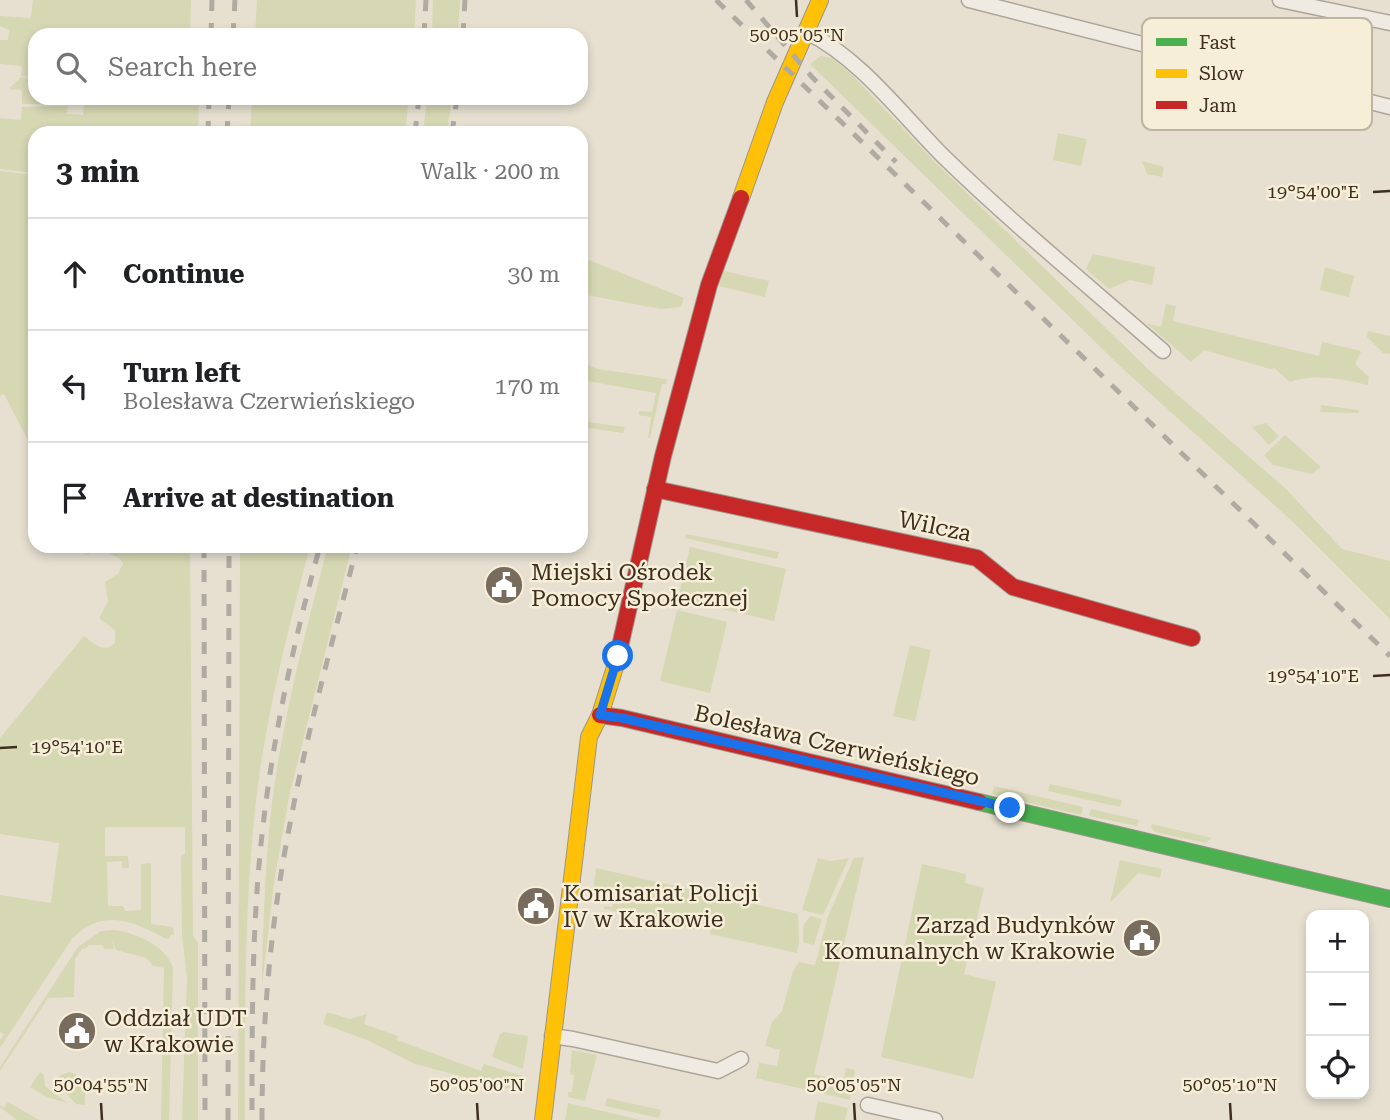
<!DOCTYPE html>
<html lang="en">
<head>
<meta charset="utf-8">
<style>
  body { margin:0; font-family:"Roboto Serif",serif; background:#f6f6f6; color:#202124 }
  .controls { position:absolute; right:21px; bottom:21px; display:grid; overflow:hidden; border-radius:14px; box-shadow:0 4px 10px #0003 }
  .controls button { width:63px; height:63px; display:grid; place-items:center; padding:0; border:0; border-bottom:2px solid #e0e0e0; background:#fff; color:#202124; font:35px sans-serif }
  .stop { position:absolute; width:21px; height:21px; margin:-16px; border:5px solid #1a73e8; border-radius:50%; background:#fff }
  .stop.end { background:#1a73e8; border-color:#fff; box-shadow:0 2px 7px #0008 }
  .list { margin:0; padding:0; list-style:none }
  h2 { display:flex; justify-content:space-between; align-items:center; height:91px; margin:0; padding:0 28px; font-size:30px }
  h2 small { font-size:23px; font-weight:400; color:#757577 }
  .list li { display:grid; grid-template-columns:46px 1fr auto; gap:21px; align-items:center; box-sizing:border-box; height:112px; padding:0 28px; border-top:2px solid #e0e0e0 }
  .list b { display:block; font-size:26px; white-space:nowrap }
  .list p { margin:0; font-size:23px; white-space:nowrap; color:#757577 }
  .list em { font-size:23px; font-style:normal; color:#757577 }
  .icon { flex:none; width:38px; height:38px; fill:none; stroke:currentColor; stroke-width:2; stroke-linecap:round; stroke-linejoin:round }
  .map { position:relative; flex:none; width:1390px; height:1120px; overflow:hidden }
  .search { position:absolute; background:#fff; box-shadow:0 4px 10px #0003; left:28px; top:28px; width:560px; height:77px; display:flex; align-items:center; gap:18px; box-sizing:border-box; padding:0 24px; border-radius:21px; color:#757577; font-size:26px }
  .panel { position:absolute; background:#fff; box-shadow:0 4px 10px #0003; left:28px; top:126px; width:560px; height:427px; border-radius:21px }
  .map>svg:first-child { display:block }
  .green { fill:#d6d7b3 }
  .lines { fill:none; stroke-linecap:round; stroke-linejoin:round }
  .street-casing { stroke:#ada599; stroke-width:17 }
  .fast-casing { stroke:#9c958a; stroke-width:18 }
  .slow-casing { stroke:#9c958a; stroke-width:18 }
  .jam-casing { stroke:#9c958a; stroke-width:18 }
  .street { stroke:#efebe3; stroke-width:14 }
  .fast { stroke:#4caf50; stroke-width:16 }
  .slow { stroke:#ffc107; stroke-width:16 }
  .jam { stroke:#c62828; stroke-width:16 }
  .rail { stroke:#afaaa2; stroke-width:5; stroke-dasharray:12 12; stroke-linecap:butt }
  .route { stroke:#1a73e8; stroke-width:9 }
  .ticks { fill:none; stroke:#3d2e20; stroke-width:2.5 }
  .labels { text-anchor:middle; stroke-width:5; stroke-linejoin:round; paint-order:stroke }
  .street-label { font-size:23px; fill:#3d2e20; stroke:#f7eed8 }
  .poi-label { font-size:23px; fill:#3d2e20; stroke:#f7eed8; text-anchor:start }
  .key { fill:#f7eed8; stroke:#bfb4a1; stroke-width:2 }
  .key-label { font-size:19px; fill:#3d2e20 }
  .ticks-label { font-size:18px; text-anchor:middle; fill:#3d2e20; stroke:#f7eed8; stroke-width:5; stroke-linejoin:round; paint-order:stroke }
</style>
</head>
<body>
<div class="map">
<svg width="1390" height="1120" viewBox="0 0 1390 1120">
  <rect width="100%" height="100%" fill="#e7e0d1"/>
  <g class="green">
    <path d="M33 0H191L190 35H35V78L21 76 22 66 0 64V40H8L9 30 0 26V16L31 18Z"/>
    <path d="M257 0H416L414 35H255Z"/>
    <path d="M433 0H460L458 35H432Z"/>
    <path d="M821 56 832 58 850 73 936 163 1149 370 1286 489 1342 549 1390 561V619L1293 522 1124 370 810 64Z"/>
    <path d="M21 77 35 79V98H66V104H22V90L9 89Z"/>
    <path d="M85 98H199L198 133H35V173L0 169V118L21 120 22 107 68 106 67 114 83 115Z"/>
    <path d="M252 98H409L405 133H250Z"/>
    <path d="M427 98H452L447 133H423Z"/>
    <path d="M1058 133 1087 139 1081 166 1053 160Z"/>
    <path d="M1142 161 1164 167 1162 177 1147 174Z"/>
    <path d="M0 171 35 175V454L4 394 0 395Z"/>
    <path d="M1093 254 1155 267 1152 285 1130 280 1109 289 1086 269Z"/>
    <path d="M581 257 684 298 681 307 661 309 581 294Z"/>
    <path d="M1325 267 1354 276 1349 297 1320 290Z"/>
    <path d="M724 271 769 281 765 297 719 286Z"/>
    <path d="M1166 304 1176 306 1173 321 1319 356 1322 342 1358 350 1361 352 1355 364 1369 377 1368 385C1343 379 1315 373 1290 382L1274 368 1270 369 1204 350 1191 362 1146 323 1161 327Z"/>
    <path d="M1368 331 1390 336V354L1383 353 1367 337Z"/>
    <path d="M581 362 598 369 667 379 666 384H662L650 438H648L651 417 639 415V411L652 412 656 393 581 380Z"/>
    <path d="M1321 405 1359 410 1358 413 1320 412Z"/>
    <path d="M581 421 625 427 623 433 581 427Z"/>
    <path d="M1266 423 1279 436 1269 445 1252 427Z"/>
    <path d="M1285 435 1321 467 1312 474 1273 465 1264 455Z"/>
    <path d="M686 534 779 552 777 559 685 538Z"/>
    <path d="M82 546H190L193 936 198 943V1120H182L187 978 182 935 181 856 185 854V827H105V856H128L129 868H122V861L107 862 108 906H123L125 911 141 910V864L151 863V924L173 927 174 935H171L169 939 164 938C131 920 101 908 71 940L0 1048V1040L4 1034 0 1032V895L51 903 59 843 0 834V738L84 636C95 644 103 654 115 643V630L99 618 108 602 105 582 118 574 123 563 119 558 110 554 105 546 87 555Z"/>
    <path d="M240 546H310C288 630 266 715 256 801 244 907 245 1014 245 1120H238Z"/>
    <path d="M328 546H352L290 792 274 882 262 985C263 924 265 863 272 803 283 716 306 630 328 546Z"/>
    <path d="M690 547 786 569 774 621 678 599Z"/>
    <path d="M677 610 727 622 710 693 660 681Z"/>
    <path d="M910 645 931 650 915 721 893 716Z"/>
    <path d="M1050 784 1122 800 1120 807 1048 791Z"/>
    <path d="M994 786 1083 807 1081 815 992 794Z"/>
    <path d="M1091 809 1139 820 1137 826 1089 816Z"/>
    <path d="M1152 824 1212 838 1205 843 1155 832 1151 827Z"/>
    <path d="M864 857 814 1074 825 1077 824 1084 842 1088 846 1068 855 1070 850 1100 756 1078 759 1063 777 1066 780 1050 765 1046 772 1022 782 1011 793 971 799 962 815 965 828 916 854 858Z"/>
    <path d="M818 858 831 861 849 858 823 915 802 910Z"/>
    <path d="M1120 860 1162 869 1160 878 1138 873 1110 903Z"/>
    <path d="M922 864 966 874 965 883 984 888 964 974 996 982 973 1079 881 1057Z"/>
    <path d="M596 868 705 893 704 898 716 901 718 895 798 914 799 941 797 953 710 934 711 927 699 924 697 930 604 909V906L612 907 615 893 598 890 596 899 592 898Z"/>
    <path d="M810 916 822 919 814 945 803 942V926Z"/>
    <path d="M115 930C138 934 165 945 173 968L169 1120H161L164 968 153 966 147 958 116 950 112 940 114 949H104L103 945H88L87 948 82 949 75 959 74 997 48 998 0 1071V1067L78 947 101 931Z"/>
    <path d="M327 1012 350 1019 367 1014 364 1024 398 1036 397 1040 481 1071 484 1064 523 1076 520 1092 415 1064 367 1040 323 1024Z"/>
    <path d="M504 1032 528 1036 523 1069 492 1057 500 1034Z"/>
    <path d="M572 1050 597 1055 585 1101 568 1097V1092H572L574 1075 570 1074Z"/>
    <path d="M40 1072 44 1075 45 1086 67 1103 47 1097 30 1087Z"/>
    <path d="M69 1072 76 1074 77 1087H85V1105L76 1104 59 1086V1076Z"/>
    <path d="M607 1098 661 1110 659 1118 605 1106Z"/>
    <path d="M818 1101 848 1108 845 1120H814Z"/>
    <path d="M8 1102 39 1120H17L0 1107V1105L4 1108Z"/>
    <path d="M568 1103 641 1120H565Z"/>
  </g>
  <g class="lines">
    <g class="street-casing">
      <g id="street">
        <path d="M969 0 1390 107"/>
        <path d="M1280 0 1390 23"/>
        <path d="M807 32C862 60 901 114 944 157 1014 225 1090 287 1163 351"/>
        <path d="M552 1036 573 1039 718 1071 741 1059"/>
        <path d="M868 1105 935 1120"/>
      </g>
    </g>
    <g class="fast-casing">
      <path id="fast" d="M979 802 1390 899"/>
    </g>
    <g class="slow-casing">
      <g id="slow">
        <path d="M741 198 775 102 820 0"/>
        <path d="M543 1120 589 737 600 715 616 664"/>
      </g>
    </g>
    <g class="jam-casing">
      <g id="jam">
        <path d="M655 489 977 558 1013 587 1192 638"/>
        <path d="M616 664 663 456 709 285 741 198"/>
        <path d="M600 715 622 718 979 802"/>
      </g>
    </g>
    <use href="#street" class="street"/>
    <use href="#fast" class="fast"/>
    <use href="#slow" class="slow"/>
    <use href="#jam" class="jam"/>
    <g class="rail">
      <path d="M716 0 1390 656"/>
      <path d="M746 0 812 77 896 162"/>
      <path d="M211 35 212 0"/>
      <path d="M233 35 235 0"/>
      <path d="M424 35 426 0"/>
      <path d="M463 35 465 0"/>
      <path d="M208 133 209 98"/>
      <path d="M227 133 229 98"/>
      <path d="M415 133 419 98"/>
      <path d="M452 133 457 98"/>
      <path d="M204 546 205 1120"/>
      <path d="M252 1110C252 1025 252 939 260 854 270 750 292 647 320 546"/>
      <path d="M228 1120 229 546"/>
      <path d="M262 1120C262 1019 271 918 291 819 308 727 334 637 357 546"/>
    </g>
  </g>
  <g class="lines">
    <path class="route" d="M618 656 600 715 622 718 1010 808"/>
  </g>
  <path class="ticks" d="M796 0 797 17M1373 192 1390 191M1373 676 1390 675M0 748 17 747M101 1103 102 1120M477 1103 478 1120M854 1103 855 1120M1230 1103 1231 1120"/>
  <defs>
    <g id="civic-disc" transform="scale(2.0125)"><circle r="9.5" fill="#786c5e" stroke="#f7eed8"/><path d="M-.6-6.5H3V-4.5H.6V-3L4-1V1h2V6H-6V1h2V-1L-.6-3ZM-1.2 2.5V6h2.4V2.5Z" fill="#fff"/></g>
  </defs>
  <g fill-rule="evenodd">
    <use href="#civic-disc" x="504" y="585"/>
    <use href="#civic-disc" x="536" y="906"/>
    <use href="#civic-disc" x="1142" y="938"/>
    <use href="#civic-disc" x="77" y="1031"/>
  </g>
  <g class="labels">
    <g class="street-label">
      <text transform="translate(935 526) rotate(12)" y="8">Wilcza</text>
      <text transform="translate(837 745) rotate(13)" y="8">Bolesława Czerwieńskiego</text>
    </g>
    <g class="poi-label">
      <text x="531" y="580">Miejski Ośrodek<tspan x="531" dy="26">Pomocy Społecznej</tspan></text>
      <text x="563" y="901">Komisariat Policji<tspan x="563" dy="26">IV w Krakowie</tspan></text>
      <text x="1115" y="933" text-anchor="end">Zarząd Budynków<tspan x="1115" dy="26">Komunalnych w Krakowie</tspan></text>
      <text x="104" y="1026">Oddział UDT<tspan x="104" dy="26">w Krakowie</tspan></text>
    </g>
  </g>
  <rect x="1142" y="18" width="230" height="112" rx="10" class="key"/>
  <rect x="1156" y="38" width="31" height="8" fill="#4caf50"/>
  <rect x="1156" y="69" width="31" height="9" fill="#ffc107"/>
  <rect x="1156" y="101" width="31" height="8" fill="#c62828"/>
  <g class="key-label">
    <text x="1199" y="49">Fast</text>
    <text x="1199" y="80">Slow</text>
    <text x="1199" y="112">Jam</text>
  </g>
  <g class="ticks-label">
    <text x="797" y="41">50°05'05"N</text>
    <text x="1313" y="198">19°54'00"E</text>
    <text x="1313" y="682">19°54'10"E</text>
    <text x="77" y="753">19°54'10"E</text>
    <text x="101" y="1091">50°04'55"N</text>
    <text x="477" y="1091">50°05'00"N</text>
    <text x="854" y="1091">50°05'05"N</text>
    <text x="1230" y="1091">50°05'10"N</text>
  </g>
</svg>
<div class="controls">
<button>+</button>
<button>−</button>
<button><svg class="icon" aria-label="locate" viewBox="0 0 24 24"><circle cx="12" cy="12" r="6"/><path d="M12 2v4M12 18v4M2 12h4M18 12h4"/></svg></button>
</div>
<div class="stop" style="left:618px;top:656px"></div>
<div class="stop end" style="left:1010px;top:808px"></div>
<div class="search"><svg class="icon" aria-label="search" viewBox="0 0 24 24"><circle cx="10" cy="10" r="6"/><path d="M15 15l6 6"/></svg>Search here</div>
<section class="panel">
<h2>3 min<small>Walk · 200 m</small></h2>
<ul class="list">
<li><svg class="icon" aria-label="ahead" viewBox="0 0 24 24"><path d="M12 20V5M6 11l6-6 6 6"/></svg><div><b>Continue</b></div><em>30 m</em></li>
<li><svg class="icon" aria-label="left" viewBox="0 0 24 24"><path d="M17 20v-9H6M10 6l-5 5 5 5"/></svg><div><b>Turn left</b><p>Bolesława Czerwieńskiego</p></div><em>170 m</em></li>
<li><svg class="icon" aria-label="arrive" viewBox="0 0 24 24"><path d="M6 21V4h12l-3 4 3 4H6"/></svg><div><b>Arrive at destination</b></div></li>
</ul>
</section>
</div>
</body>
</html>
